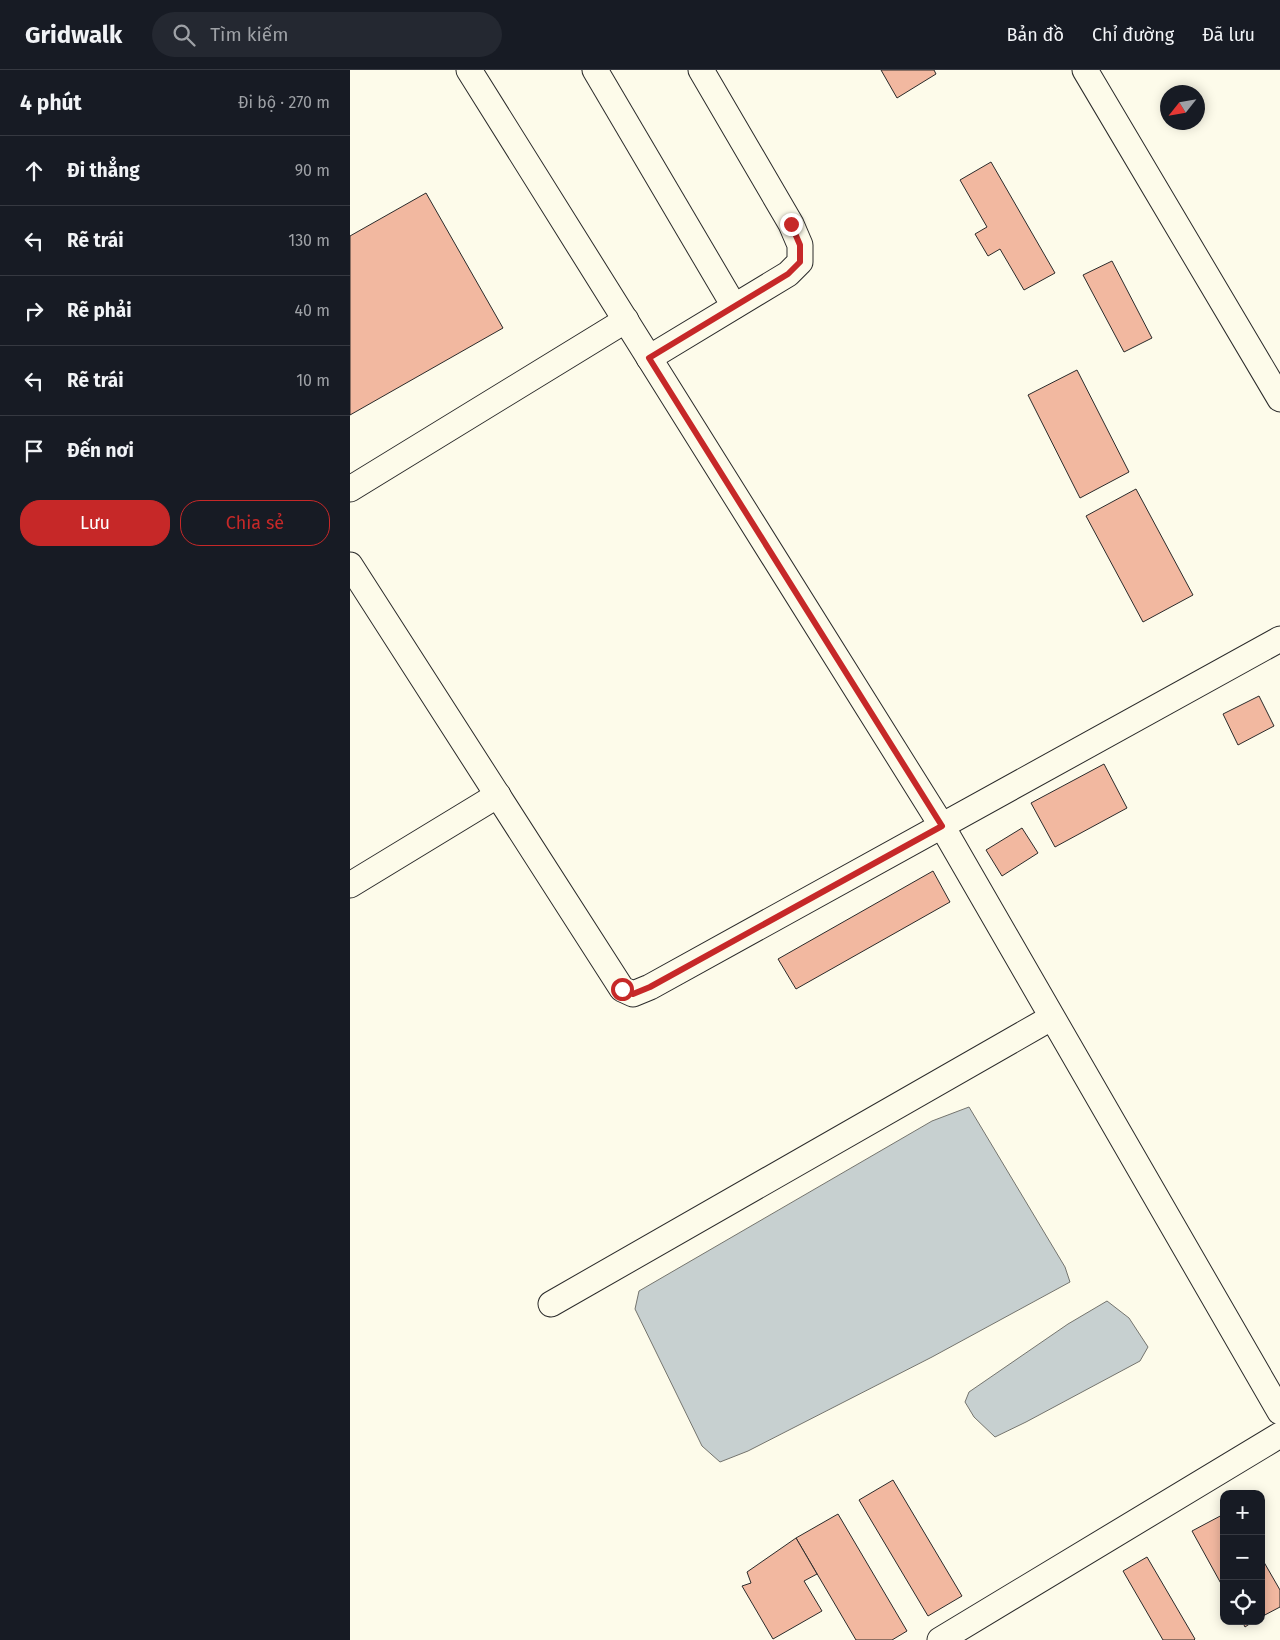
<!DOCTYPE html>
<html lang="vi">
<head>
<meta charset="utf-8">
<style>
  body { margin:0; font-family:"Fira Sans",sans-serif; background:#242831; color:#f1f3f6 }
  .controls { position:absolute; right:15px; bottom:15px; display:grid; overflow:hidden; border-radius:10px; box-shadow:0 2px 12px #0003 }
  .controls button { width:45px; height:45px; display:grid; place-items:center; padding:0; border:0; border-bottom:1px solid #363941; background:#171b24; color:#f1f3f6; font:25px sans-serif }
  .compass { position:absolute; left:810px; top:15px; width:45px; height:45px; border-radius:50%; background:#171b24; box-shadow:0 2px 12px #0003; rotate:239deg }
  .stop { position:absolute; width:15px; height:15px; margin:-11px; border:4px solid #c62828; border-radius:50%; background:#fff }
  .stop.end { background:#c62828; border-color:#fff; box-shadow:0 1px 5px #0008 }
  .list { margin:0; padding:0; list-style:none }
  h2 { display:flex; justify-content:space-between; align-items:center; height:65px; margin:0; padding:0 20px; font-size:21px }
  h2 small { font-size:16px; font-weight:400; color:#9ea1a6 }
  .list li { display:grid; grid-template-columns:32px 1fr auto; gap:15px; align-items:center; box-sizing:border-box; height:70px; padding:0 20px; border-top:1px solid #363941 }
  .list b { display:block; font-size:19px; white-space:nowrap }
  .list em { font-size:16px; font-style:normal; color:#9ea1a6 }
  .actions { display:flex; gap:10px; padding:15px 20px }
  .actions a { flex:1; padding:11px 0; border:1px solid #c62828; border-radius:20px; text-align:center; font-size:18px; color:#c62828 }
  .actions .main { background:#c62828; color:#fff }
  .icon { flex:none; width:28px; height:28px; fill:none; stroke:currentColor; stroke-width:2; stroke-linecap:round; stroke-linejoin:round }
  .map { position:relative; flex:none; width:930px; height:1570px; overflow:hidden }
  header { display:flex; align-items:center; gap:30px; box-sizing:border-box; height:70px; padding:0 25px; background:#171b24; border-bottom:1px solid #363941 }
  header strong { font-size:24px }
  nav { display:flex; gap:28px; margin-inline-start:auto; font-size:18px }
  .search { width:350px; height:45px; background:#242831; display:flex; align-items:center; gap:12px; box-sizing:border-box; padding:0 18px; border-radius:28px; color:#9ea1a6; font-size:19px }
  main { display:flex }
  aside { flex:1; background:#171b24 }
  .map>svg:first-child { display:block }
  .water { fill:#c7d0d0; stroke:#74746e }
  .building { fill:#f2b8a0; stroke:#2b2b2b }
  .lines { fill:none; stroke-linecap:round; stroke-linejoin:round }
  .street-casing { stroke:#2b2b2b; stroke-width:27 }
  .street { stroke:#fdfbea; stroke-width:25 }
  .route { stroke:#c62828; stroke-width:6 }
</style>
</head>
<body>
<header>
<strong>Gridwalk</strong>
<div class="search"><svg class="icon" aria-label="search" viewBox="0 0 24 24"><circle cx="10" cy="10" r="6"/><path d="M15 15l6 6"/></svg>Tìm kiếm</div>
<nav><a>Bản đồ</a><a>Chỉ đường</a><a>Đã lưu</a></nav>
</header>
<main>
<aside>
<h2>4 phút<small>Đi bộ · 270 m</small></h2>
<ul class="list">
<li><svg class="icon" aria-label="ahead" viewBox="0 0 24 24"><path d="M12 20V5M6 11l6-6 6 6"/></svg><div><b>Đi thẳng</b></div><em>90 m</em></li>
<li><svg class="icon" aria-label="left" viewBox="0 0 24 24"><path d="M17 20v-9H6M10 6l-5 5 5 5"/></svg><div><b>Rẽ trái</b></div><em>130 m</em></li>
<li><svg class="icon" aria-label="right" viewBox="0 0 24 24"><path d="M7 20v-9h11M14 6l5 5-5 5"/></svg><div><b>Rẽ phải</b></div><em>40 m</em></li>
<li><svg class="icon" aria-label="left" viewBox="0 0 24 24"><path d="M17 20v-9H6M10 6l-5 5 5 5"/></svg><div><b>Rẽ trái</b></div><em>10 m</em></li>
<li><svg class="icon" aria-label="arrive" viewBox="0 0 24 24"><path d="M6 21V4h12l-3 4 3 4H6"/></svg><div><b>Đến nơi</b></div></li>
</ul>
<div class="actions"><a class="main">Lưu</a><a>Chia sẻ</a></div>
</aside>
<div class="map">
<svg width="930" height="1570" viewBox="0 0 930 1570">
  <rect width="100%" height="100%" fill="#fdfbea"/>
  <g class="water">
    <path d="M619 1037 715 1197 720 1212 582 1287 398 1381 370 1392 352 1376 285 1239 289 1221 582 1051Z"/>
    <path d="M757 1231 779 1248 798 1277 790 1291 676 1352 645 1367 624 1347 615 1332 619 1322 718 1254Z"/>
  </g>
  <g class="building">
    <path d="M531 0H584L586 4 547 28Z"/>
    <path d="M641 92 705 203 674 220 650 179 638 186 625 164 637 157 610 110Z"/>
    <path d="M76 123 153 258 0 345V166Z"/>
    <path d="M762 191 802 268 774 282 733 205Z"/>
    <path d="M727 300 779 402 730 428 678 325Z"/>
    <path d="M786 419 843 525 793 552 736 446Z"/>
    <path d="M909 626 924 656 888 675 873 644Z"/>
    <path d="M754 694 777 738 705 777 681 733Z"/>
    <path d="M672 758 688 783 652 806 636 780Z"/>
    <path d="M583 801 600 832 446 919 428 889Z"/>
    <path d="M543 1410 612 1526 578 1546 509 1430Z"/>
    <path d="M488 1444 557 1561 542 1570H506L446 1468Z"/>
    <path d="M874 1444V1519L842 1461Z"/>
    <path d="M446 1468 467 1504 454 1511 472 1541 423 1569 392 1516 401 1513 397 1502Z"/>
    <path d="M797 1487 845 1569 844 1570H813L773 1501Z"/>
    <path d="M911 1487 930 1520V1537L911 1547Z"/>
    <path d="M892 1551H904L895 1557Z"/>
  </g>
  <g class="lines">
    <g class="street-casing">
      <g id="street">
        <path d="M119 0 592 756 930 1342"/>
        <path d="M245 0 384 236"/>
        <path d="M735 0 930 329"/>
        <path d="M299 288 438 204 450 192V175L441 154 351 0"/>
        <path d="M0 419 276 250"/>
        <path d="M0 495 272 919 283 924 300 917 930 569"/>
        <path d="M0 815 148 725"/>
        <path d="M201 1234 701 948"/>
        <path d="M590 1570 930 1365"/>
      </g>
    </g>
    <use href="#street" class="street"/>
  </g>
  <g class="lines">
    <path class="route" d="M272 919 283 924 300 917 592 756 299 288 438 204 450 192V175L441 154"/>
  </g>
</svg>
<div class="controls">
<button>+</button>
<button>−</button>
<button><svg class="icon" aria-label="locate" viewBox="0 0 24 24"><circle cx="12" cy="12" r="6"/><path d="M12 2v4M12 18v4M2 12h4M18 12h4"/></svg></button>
</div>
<svg class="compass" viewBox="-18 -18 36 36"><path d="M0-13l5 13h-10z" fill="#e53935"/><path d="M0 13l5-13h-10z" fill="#9ea1a6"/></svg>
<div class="stop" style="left:272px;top:919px"></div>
<div class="stop end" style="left:441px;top:154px"></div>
</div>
</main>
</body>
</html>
